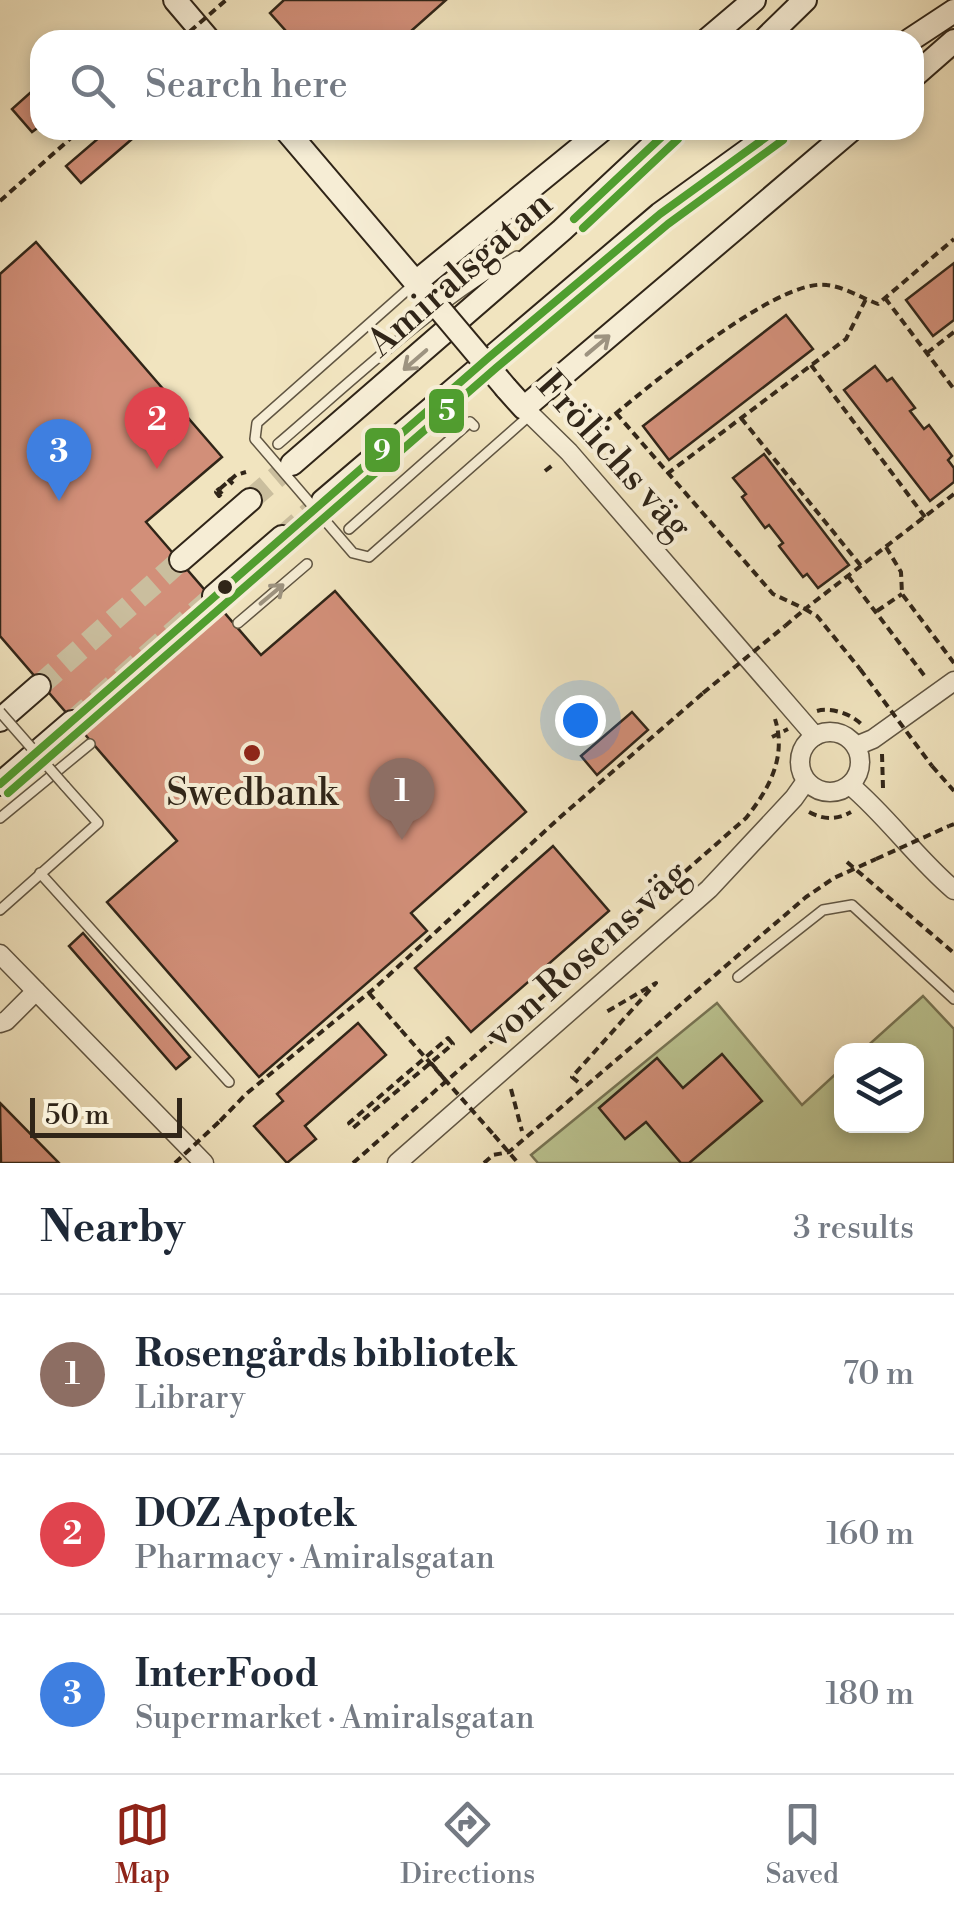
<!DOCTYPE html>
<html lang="en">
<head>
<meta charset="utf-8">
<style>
  body { margin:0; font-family:"Libre Bodoni",serif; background:#f2f2f3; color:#1f2937 }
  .controls { position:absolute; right:30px; bottom:30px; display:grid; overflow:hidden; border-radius:20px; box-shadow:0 5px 15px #0003 }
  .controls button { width:90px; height:90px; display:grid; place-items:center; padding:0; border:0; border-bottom:2px solid #e0e1e3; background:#fff; color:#1f2937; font:50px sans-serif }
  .scale { position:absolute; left:30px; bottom:25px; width:152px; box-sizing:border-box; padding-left:10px; border:5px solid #302518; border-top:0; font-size:28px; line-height:35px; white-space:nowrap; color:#302518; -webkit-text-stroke:8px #f6edd5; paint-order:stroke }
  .you { position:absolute; left:580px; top:720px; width:35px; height:35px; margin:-25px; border:8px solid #fff; border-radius:50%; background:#1a73e8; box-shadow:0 0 0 15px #1a73e833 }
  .badge { display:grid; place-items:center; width:65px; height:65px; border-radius:50%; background:#8f2418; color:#fff; font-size:32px; font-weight:700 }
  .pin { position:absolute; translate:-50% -82px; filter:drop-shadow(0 2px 5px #0008) }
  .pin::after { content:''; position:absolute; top:52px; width:35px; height:30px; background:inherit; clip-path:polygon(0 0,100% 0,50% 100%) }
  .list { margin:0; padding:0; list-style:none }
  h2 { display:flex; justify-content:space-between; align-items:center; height:130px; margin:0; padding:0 40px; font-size:42px }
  h2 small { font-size:32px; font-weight:400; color:#747a83 }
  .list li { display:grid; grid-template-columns:65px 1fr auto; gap:30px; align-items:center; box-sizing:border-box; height:160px; padding:0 40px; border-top:2px solid #e0e1e3 }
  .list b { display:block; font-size:38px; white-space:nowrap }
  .list p { margin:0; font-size:32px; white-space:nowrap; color:#747a83 }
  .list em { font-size:32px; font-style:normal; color:#747a83 }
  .icon { flex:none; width:55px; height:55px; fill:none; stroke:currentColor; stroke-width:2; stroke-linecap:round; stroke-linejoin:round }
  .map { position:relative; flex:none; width:954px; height:1163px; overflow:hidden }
  .search { position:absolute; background:#fff; box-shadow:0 5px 15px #0003; left:30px; right:30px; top:30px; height:110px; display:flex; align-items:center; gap:25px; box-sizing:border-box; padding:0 35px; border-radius:30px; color:#747a83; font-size:38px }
  .sheet { height:610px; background:#fff }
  nav { display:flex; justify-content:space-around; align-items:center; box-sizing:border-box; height:140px; border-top:2px solid #e0e1e3; background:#fff; font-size:28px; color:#747a83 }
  nav a { display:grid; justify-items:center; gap:5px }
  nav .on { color:#8f2418 }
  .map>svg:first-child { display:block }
  .pitch { fill:#bbc491; stroke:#767454; stroke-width:2.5 }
  .building { fill:#d28f79; stroke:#302518; stroke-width:2.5 }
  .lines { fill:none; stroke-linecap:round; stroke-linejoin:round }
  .secondary-tunnel { stroke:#cabe9e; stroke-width:22; stroke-dasharray:22 11; stroke-linecap:butt }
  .lane-casing { stroke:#605542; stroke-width:12 }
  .street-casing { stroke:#605542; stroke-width:21 }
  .secondary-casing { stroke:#302518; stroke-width:26 }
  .path { stroke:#302518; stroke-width:4; stroke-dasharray:8 5; stroke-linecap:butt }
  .lane { stroke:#f6edd5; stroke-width:9 }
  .street { stroke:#f6edd5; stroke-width:18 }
  .secondary { stroke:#f6edd5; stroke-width:22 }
  .lane-bridge-casing { stroke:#605542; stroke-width:12; stroke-linecap:butt }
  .secondary-bridge-casing { stroke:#302518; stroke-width:26; stroke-linecap:butt }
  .path-bridge { stroke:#302518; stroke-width:4; stroke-dasharray:8 5; stroke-linecap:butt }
  .lane-bridge { stroke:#f6edd5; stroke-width:9 }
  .secondary-bridge { stroke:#f6edd5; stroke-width:22 }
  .bus-1-casing { stroke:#f6edd5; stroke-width:15 }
  .bus-2-casing { stroke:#f6edd5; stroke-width:15 }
  .bus-1 { stroke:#509e2f; stroke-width:8 }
  .bus-2 { stroke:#509e2f; stroke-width:8 }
  .oneway { stroke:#9d9380 }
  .bus-dot { fill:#302518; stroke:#f6edd5; stroke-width:4 }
  .poi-dot { fill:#8f2418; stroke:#f6edd5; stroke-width:4 }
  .labels { text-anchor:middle; stroke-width:8; stroke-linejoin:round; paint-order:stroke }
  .street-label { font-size:38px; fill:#302518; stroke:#f6edd5 }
  .poi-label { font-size:38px; fill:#302518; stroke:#f6edd5 }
  .line-badge { stroke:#f6edd5; stroke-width:4 }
  .badge-label { font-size:28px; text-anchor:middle; font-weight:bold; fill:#fff }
</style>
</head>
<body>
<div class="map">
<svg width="954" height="1163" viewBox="0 0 954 1163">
  <rect width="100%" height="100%" fill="#f1e4bf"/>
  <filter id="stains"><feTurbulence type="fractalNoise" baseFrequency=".002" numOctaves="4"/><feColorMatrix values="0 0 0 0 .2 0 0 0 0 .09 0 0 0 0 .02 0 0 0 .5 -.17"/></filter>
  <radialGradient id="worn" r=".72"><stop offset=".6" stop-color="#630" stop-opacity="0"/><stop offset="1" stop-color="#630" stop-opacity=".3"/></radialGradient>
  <path class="pitch" d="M923 996 954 1029V1163H538L531 1155 717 1003 802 1105 841 1069 842 1126H916V1050H863Z"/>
  <g class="building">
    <path d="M284 0H446L401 40H294L270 13Z"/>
    <path d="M40 84V126L32 132 12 109Z"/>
    <path d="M108 130H125L132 139 81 183 66 166Z"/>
    <path d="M36 242 222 457 146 522 261 655 335 591 526 812 411 913 427 931 259 1077 107 902 177 841 0 636V274Z"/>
    <path d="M954 263V320L933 336 906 300Z"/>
    <path d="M786 315 813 349 669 460 643 426Z"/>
    <path d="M875 366 887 381 892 378 915 408 910 411 924 429 929 425 952 456 948 460 954 468V482L930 501 844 390Z"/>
    <path d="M764 454 849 565 818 588 807 574 803 577 779 546 783 543 769 525 765 528 742 497 746 494 733 478Z"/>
    <path d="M632 712 648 730 597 775 581 756Z"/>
    <path d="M553 846 609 911 471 1032 415 968Z"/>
    <path d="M83 933 190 1057 176 1069 69 946Z"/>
    <path d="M358 1023 386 1055 305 1126 316 1139 287 1163 254 1126 283 1101 277 1094Z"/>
    <path d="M722 1054 762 1101 689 1163H681L646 1122 625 1139 599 1108 657 1058 683 1088Z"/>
    <path d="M0 1103 59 1163H1Z"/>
  </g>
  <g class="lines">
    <g class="secondary-tunnel">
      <path d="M250 500 292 464"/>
      <path d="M282 537 323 501"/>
      <path d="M39 686 181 560"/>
      <path d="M72 722 214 596"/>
    </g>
    <g class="lane-casing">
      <g id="lane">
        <path d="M414 284 257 423 255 439 353 553 369 557 530 415"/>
        <path d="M278 444C355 378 429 307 517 256"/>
        <path d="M349 529 470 422 474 426"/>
        <path d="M238 623 307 564"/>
        <path d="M0 818 90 744"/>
        <path d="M40 873 229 1082"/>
        <path d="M0 910 98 823 65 786"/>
        <path d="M738 977 823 910 852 905 954 999"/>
      </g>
    </g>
    <g class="street-casing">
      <g id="street">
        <path d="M524 408 569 452 815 736"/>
        <circle cx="830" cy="762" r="30"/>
        <path d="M856 746 873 739 954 681"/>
        <path d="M850 785C888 817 916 858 954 890"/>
        <path d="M0 954 204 1163"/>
        <path d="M0 1023 6 1021 36 991"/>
        <path d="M397 1163 709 889 794 798 806 781"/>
      </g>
    </g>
    <g class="secondary-casing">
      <g id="secondary">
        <path d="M175 0 209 40"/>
        <path d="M707 40 754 0"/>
        <path d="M764 40 805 0"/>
        <path d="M910 40 954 11"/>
        <path d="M914 76 954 41"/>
        <path d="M286 130 423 291"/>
        <path d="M416 282 602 130"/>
        <path d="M506 388 524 408 851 130"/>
        <path d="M292 464 562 230 669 130"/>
        <path d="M323 501 660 214 776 130"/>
        <path d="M181 560 250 500"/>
        <path d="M214 596 282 537"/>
        <path d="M0 720 39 686"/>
        <path d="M0 784 72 722"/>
      </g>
    </g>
    <g class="path">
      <path d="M0 201 80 130"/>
      <path d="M885 298 954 389"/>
      <path d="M927 353 954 332"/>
      <path d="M811 365 925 517"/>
      <path d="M616 413 773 594 805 609 954 494"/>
      <path d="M741 418 861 566"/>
      <path d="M585 439C629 403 774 277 827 285 844 287 862 298 878 304L954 239"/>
      <path d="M545 471 554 464"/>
      <path d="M667 474 846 339 866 299"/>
      <path d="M221 494 219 496 216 492 236 475 246 472"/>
      <path d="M886 547 901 572 902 594 954 663"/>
      <path d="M848 576 927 679"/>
      <path d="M877 611 902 594"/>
      <path d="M785 626 805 609 817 616 860 669"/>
      <path d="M817 711C831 707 852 714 862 725"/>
      <path d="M772 737 788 729"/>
      <path d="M882 754 883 788"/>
      <path d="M932 766 954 791"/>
      <path d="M809 812C824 820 837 820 851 812"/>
      <path d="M949 826 954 824"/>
      <path d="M847 862 954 953"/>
      <path d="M369 993 401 1030"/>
      <path d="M448 1038 453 1044 353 1128 349 1123Z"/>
      <path d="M431 1063 446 1081"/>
      <path d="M578 1082 572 1077 656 983 606 1012"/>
      <path d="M511 1089 522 1131"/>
      <path d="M220 1121 246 1094 376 987 557 820 703 693"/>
      <path d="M494 1135 518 1163"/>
      <path d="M353 1163 746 818C769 789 787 757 775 719"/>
      <path d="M484 1163 493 1155 509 1152 806 897 834 878 876 859"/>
    </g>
    <use href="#lane" class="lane"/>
    <use href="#street" class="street"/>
    <use href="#secondary" class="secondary"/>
    <g class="lane-bridge-casing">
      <path id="lane-bridge" d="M0 712 65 786"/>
    </g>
    <g class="secondary-bridge-casing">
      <path id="secondary-bridge" d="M426 293 506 388"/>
    </g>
    <g class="path-bridge">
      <path d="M180 40 226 0"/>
      <path d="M228 479 233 484"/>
      <path d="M217 488 222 494"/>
      <path d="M860 669 932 766"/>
      <path d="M703 693 785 626"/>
      <path d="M876 859 949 826"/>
      <path d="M401 1030 494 1135"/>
      <path d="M175 1163 220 1121"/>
    </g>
    <use href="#lane-bridge" class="lane-bridge"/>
    <use href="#secondary-bridge" class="secondary-bridge"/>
    <g class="bus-1-casing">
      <g id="bus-1">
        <path d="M574 219 669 130"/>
        <path d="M0 784 488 358 660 214 776 130"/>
      </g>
    </g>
    <g class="bus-2-casing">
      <g id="bus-2">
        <path d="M583 228 678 139"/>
        <path d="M8 793 496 368 668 224 783 140"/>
      </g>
    </g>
    <use href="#bus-1" class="bus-1"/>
    <use href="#bus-2" class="bus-2"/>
  </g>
  <defs><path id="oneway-shaft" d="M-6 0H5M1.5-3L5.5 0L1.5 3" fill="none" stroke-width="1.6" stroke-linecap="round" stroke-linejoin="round" transform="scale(2.5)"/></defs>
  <g class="oneway">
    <use href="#oneway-shaft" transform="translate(598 345) rotate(-40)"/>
    <use href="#oneway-shaft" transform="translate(415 360) rotate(139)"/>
    <use href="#oneway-shaft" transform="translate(272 594) rotate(-40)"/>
  </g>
  <circle class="bus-dot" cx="225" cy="587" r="9"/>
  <circle class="poi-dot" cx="252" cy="753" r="10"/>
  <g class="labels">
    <g class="street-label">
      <text transform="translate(459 273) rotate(-41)" y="13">Amiralsgatan</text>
      <text transform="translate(615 455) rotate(48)" y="13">Frölichs väg</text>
      <text transform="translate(586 953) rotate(-42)" y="13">von Rosens väg</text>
    </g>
    <g class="poi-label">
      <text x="252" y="805">Swedbank</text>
    </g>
  </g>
  <g class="line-badge">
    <rect x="427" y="387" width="39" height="48" rx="10" fill="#509e2f"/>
    <rect x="363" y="426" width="39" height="48" rx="10" fill="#509e2f"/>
  </g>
  <g class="badge-label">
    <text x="447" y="420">5</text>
    <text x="382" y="460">9</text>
  </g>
  <rect width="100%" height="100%" filter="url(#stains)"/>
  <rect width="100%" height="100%" fill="url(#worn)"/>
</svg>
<div class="controls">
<button><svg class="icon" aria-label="layers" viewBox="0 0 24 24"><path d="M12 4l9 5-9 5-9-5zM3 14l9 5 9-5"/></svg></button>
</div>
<div class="scale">50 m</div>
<div class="you"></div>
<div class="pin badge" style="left:402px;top:840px;background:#8d6e63">1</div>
<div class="pin badge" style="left:157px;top:469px;background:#e0444e">2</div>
<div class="pin badge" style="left:59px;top:501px;background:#3f7fe0">3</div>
<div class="search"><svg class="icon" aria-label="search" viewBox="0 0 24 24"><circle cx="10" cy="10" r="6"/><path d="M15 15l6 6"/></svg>Search here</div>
</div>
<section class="sheet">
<h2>Nearby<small>3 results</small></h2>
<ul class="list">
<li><span class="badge" style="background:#8d6e63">1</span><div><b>Rosengårds bibliotek</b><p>Library</p></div><em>70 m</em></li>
<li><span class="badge" style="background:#e0444e">2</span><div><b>DOZ Apotek</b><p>Pharmacy · Amiralsgatan</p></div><em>160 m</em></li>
<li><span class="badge" style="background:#3f7fe0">3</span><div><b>InterFood</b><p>Supermarket · Amiralsgatan</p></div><em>180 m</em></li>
</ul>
</section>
<nav>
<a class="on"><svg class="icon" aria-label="map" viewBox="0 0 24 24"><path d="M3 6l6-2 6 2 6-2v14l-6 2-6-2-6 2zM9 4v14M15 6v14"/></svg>Map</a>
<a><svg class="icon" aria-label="directions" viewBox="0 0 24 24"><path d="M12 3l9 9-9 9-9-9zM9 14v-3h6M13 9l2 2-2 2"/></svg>Directions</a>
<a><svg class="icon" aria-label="saved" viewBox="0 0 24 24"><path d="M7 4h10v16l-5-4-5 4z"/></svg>Saved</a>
</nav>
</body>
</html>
